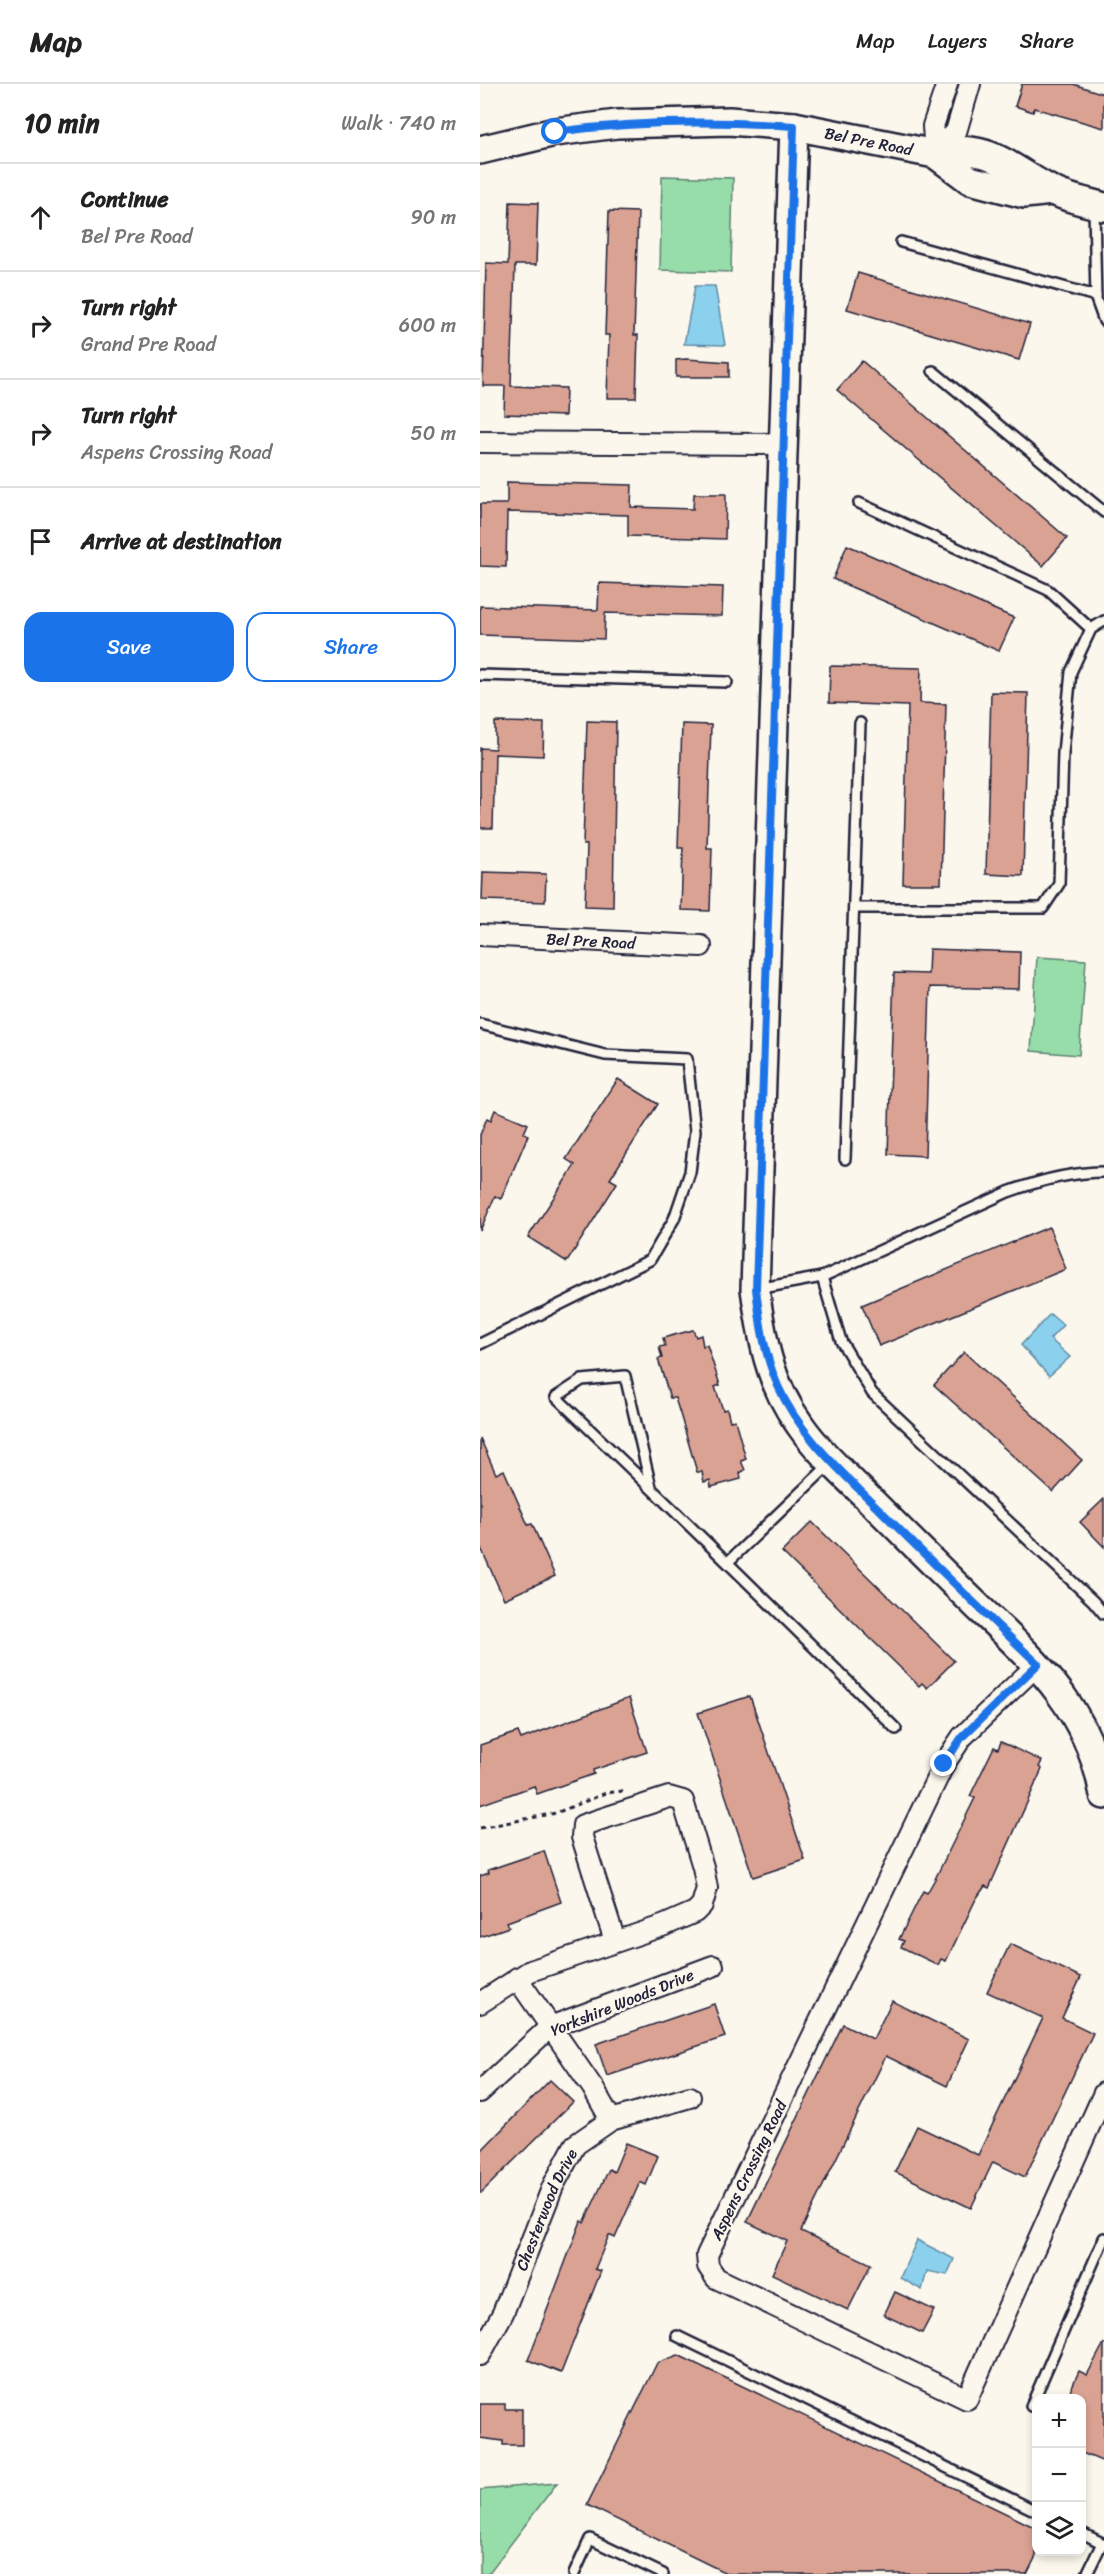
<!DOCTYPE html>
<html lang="en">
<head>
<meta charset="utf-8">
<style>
  body { margin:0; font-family:Sriracha,sans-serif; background:#f2f2f2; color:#222 }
  .controls { position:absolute; right:18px; bottom:18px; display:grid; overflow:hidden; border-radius:12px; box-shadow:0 3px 9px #0003 }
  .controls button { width:54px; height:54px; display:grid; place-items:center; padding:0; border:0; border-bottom:2px solid #e0e0e0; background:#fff; color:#222; font:30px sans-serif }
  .stop { position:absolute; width:18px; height:18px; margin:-14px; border:4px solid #1a73e8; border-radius:50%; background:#fff }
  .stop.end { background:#1a73e8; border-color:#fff; box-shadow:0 2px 6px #0008 }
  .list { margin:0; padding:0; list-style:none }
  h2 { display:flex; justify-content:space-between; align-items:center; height:78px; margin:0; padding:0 24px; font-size:26px }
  h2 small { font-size:20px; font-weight:400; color:#767676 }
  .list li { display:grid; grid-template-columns:39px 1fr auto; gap:18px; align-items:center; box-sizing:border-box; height:108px; padding:0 24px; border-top:2px solid #e0e0e0 }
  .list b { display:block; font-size:22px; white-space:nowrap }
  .list p { margin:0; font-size:20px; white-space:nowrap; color:#767676 }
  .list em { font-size:20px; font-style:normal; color:#767676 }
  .actions { display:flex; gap:12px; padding:18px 24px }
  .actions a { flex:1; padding:14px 0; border:2px solid #1a73e8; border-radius:18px; text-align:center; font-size:21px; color:#1a73e8 }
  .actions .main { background:#1a73e8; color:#fff }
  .icon { flex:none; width:33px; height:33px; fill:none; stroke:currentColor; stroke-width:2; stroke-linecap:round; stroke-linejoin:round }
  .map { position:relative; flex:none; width:624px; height:2490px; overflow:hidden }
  header { display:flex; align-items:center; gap:36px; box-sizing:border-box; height:84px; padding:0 30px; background:#fff; border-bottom:2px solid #e0e0e0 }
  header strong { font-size:28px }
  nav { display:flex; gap:33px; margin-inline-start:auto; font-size:21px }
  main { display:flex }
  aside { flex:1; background:#fff }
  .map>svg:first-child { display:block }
  .green { fill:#97dda9; stroke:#5c8072; stroke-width:1.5 }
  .water { fill:#8bd1ed; stroke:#618ba6; stroke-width:1.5 }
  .building { fill:#daa293; stroke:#22223b; stroke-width:1.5 }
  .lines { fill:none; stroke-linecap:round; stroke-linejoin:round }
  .lane-casing { stroke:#22223b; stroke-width:14 }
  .street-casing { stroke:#22223b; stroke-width:24 }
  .secondary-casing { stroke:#22223b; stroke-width:32 }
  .path { stroke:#22223b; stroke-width:3; stroke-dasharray:4.5 4.5; stroke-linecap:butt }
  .lane { stroke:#fbf7ec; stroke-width:9 }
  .street { stroke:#fbf7ec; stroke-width:20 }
  .secondary { stroke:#fbf7ec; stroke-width:27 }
  .route { stroke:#1a73e8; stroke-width:8 }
  .labels { text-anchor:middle; stroke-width:5; stroke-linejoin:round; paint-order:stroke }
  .street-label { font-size:16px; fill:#22223b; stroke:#fbf7ec }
</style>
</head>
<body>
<header>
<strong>Map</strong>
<nav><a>Map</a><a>Layers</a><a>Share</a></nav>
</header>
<main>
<aside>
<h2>10 min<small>Walk · 740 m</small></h2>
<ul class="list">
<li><svg class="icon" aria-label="ahead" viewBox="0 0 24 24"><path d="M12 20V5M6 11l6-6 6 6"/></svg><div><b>Continue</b><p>Bel Pre Road</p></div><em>90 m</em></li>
<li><svg class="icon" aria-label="right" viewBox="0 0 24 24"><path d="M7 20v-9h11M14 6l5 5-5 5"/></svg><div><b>Turn right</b><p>Grand Pre Road</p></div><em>600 m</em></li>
<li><svg class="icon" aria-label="right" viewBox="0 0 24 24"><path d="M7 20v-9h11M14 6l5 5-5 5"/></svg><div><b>Turn right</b><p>Aspens Crossing Road</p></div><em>50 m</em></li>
<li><svg class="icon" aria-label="arrive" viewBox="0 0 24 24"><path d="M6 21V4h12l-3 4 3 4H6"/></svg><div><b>Arrive at destination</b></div></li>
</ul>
<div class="actions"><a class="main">Save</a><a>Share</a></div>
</aside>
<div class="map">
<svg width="624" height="2490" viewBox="0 0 624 2490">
  <rect width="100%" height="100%" fill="#fbf7ec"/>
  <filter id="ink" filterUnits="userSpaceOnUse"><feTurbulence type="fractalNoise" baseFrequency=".0167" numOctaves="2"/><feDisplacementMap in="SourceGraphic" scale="12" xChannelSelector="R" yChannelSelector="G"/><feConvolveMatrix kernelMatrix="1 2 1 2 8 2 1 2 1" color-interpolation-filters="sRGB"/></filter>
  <g filter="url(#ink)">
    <g class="green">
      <path d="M182 92 253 94 251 188 180 186Z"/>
      <path d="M557 873 606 876 599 971 551 967Z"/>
      <path d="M77 2399 8 2490H0V2406Z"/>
    </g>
    <g class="water">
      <path d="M215 202H235L245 261 204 260Z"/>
      <path d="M570 1230 583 1241 570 1255 590 1273 569 1292 541 1261Z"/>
      <path d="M437 2156 474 2175 467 2191 447 2187 442 2206 420 2194Z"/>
    </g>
    <g class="building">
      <path d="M542 0H593L624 10V44L554 24 553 28 535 22Z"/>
      <path d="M30 118 58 119 56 181H35L31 302 86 304 85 332 24 330 25 302H3L6 179 28 180Z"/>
      <path d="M129 127 158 128 154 251H158L156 314H127L129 251H125Z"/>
      <path d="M378 189 550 240 539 276 367 225Z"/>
      <path d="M206 275 249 278V293H196V276Z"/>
      <path d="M382 277 587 454 563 482 357 306Z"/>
      <path d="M27 398 152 401 151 423 213 425 214 410H246L245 455 148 452V431L27 428 26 483 0 482V420H27Z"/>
      <path d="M367 461 534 534 519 567 353 495Z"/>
      <path d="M119 499 243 503 242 532 125 529 124 555 0 551V522L118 526Z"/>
      <path d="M350 582 441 584 440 619 466 620 461 800H423L428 622 349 619Z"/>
      <path d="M511 608 548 609 543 792 506 790Z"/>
      <path d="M107 637 136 638 133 823 105 822 107 761H103Z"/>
      <path d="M15 638 64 639 63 672 15 670 13 744H0V664L15 665Z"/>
      <path d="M202 640 231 641 227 764H232L230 827 201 826 203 764H198Z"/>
      <path d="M3 788 66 790 65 818 2 816Z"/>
      <path d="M449 865 540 868 539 905 450 903 445 1072 408 1070 414 889 448 890Z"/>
      <path d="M138 995 178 1020 130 1095 137 1099 87 1178 48 1153 95 1081 86 1075Z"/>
      <path d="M15 1026 48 1040 44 1049 48 1051 21 1115 15 1112 0 1147V1051L7 1034 11 1036Z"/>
      <path d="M569 1143 586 1185 399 1262 382 1221Z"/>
      <path d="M213 1246 216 1253 221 1251 223 1262 227 1261 240 1301 235 1303 243 1326 247 1325 250 1337 255 1336 266 1375 261 1377 265 1386 260 1389 261 1395 231 1403 230 1396 224 1398 222 1388H217L201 1333 195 1314H190L178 1275 182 1274 179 1263 185 1262 183 1254Z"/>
      <path d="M484 1268 602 1376 573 1408 454 1301Z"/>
      <path d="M0 1354 16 1390 24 1386 48 1441 52 1440 75 1492 24 1515 0 1462Z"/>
      <path d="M624 1415V1463L600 1438Z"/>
      <path d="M332 1438 474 1577 447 1604 442 1599 439 1602 302 1468Z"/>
      <path d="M270 1612 325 1776 273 1793 218 1629Z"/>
      <path d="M149 1614 167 1668 113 1686 114 1690 57 1710 54 1702 0 1721V1661L38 1648 41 1655Z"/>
      <path d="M521 1658 562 1677 559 1683 562 1685 509 1804 505 1802 496 1815 466 1877 461 1875 458 1881 421 1863 424 1857 419 1855 443 1807 447 1809 455 1795 495 1714 490 1712 514 1663 518 1665Z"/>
      <path d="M64 1767 81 1818 27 1838 29 1843 0 1853V1792L9 1789 8 1786Z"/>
      <path d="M530 1860 601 1893 582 1934 613 1949 545 2093 513 2078 491 2124 415 2088 437 2042 498 2071 563 1934 507 1908Z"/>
      <path d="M412 1917 489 1955 467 2002 406 1972 321 2147 391 2180 368 2226 292 2190 307 2157 267 2138 363 1940 393 1955Z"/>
      <path d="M234 1920 245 1953 127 1992 116 1960Z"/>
      <path d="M70 1996 93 2018 0 2110V2068Z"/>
      <path d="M146 2059 178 2072 166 2101 160 2098 135 2154 129 2151 115 2185 121 2187 81 2289 48 2276 101 2137 104 2139 129 2085 134 2088Z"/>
      <path d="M415 2208 454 2226 442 2249 404 2231Z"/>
      <path d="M624 2259V2378L602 2369V2314H587L599 2287 607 2291Z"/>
      <path d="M198 2271 556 2444V2472L547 2490H248L107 2421 177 2279Z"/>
      <path d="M0 2320H25V2325H42V2361H23V2357L0 2354Z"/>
    </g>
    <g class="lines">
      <g class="lane-casing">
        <g id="lane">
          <path d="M614 123 616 215 624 237"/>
          <path d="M421 158 616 212"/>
          <path d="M453 287 624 428"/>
          <path d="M379 419 568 506 611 545"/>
          <path d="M0 591 247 598"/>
          <path d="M374 824H563L579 800 583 669 591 588 611 545 624 537"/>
          <path d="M0 940 125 971 207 975 215 1047 210 1088 194 1135 170 1176 0 1260"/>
          <path d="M365 1075 380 639"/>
          <path d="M342 1193 361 1257 392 1309 613 1517 624 1530"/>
          <path d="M277 1205 342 1193 528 1108C558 1097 591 1088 624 1088"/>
          <path d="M171 1403 145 1292 102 1296 76 1313C191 1423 304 1533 416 1645"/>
          <path d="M249 1477 351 1379"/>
          <path d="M197 2252 556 2427"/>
          <path d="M551 2322 624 2154"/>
          <path d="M602 2449 624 2460"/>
          <path d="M94 2490 110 2455 183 2490"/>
          <path d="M607 2490 622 2459"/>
        </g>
      </g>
      <g class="street-casing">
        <g id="street">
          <path d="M455 70 476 48 490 0"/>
          <path d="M455 70 453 42 467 0"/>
          <path d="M0 358 303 360"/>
          <path id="s1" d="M0 851 221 862"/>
          <path d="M558 1580 482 1653 464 1680 227 2171 228 2182 236 2194 487 2315 624 2009"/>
          <path d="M37 1894 113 2004 131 2036"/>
          <path d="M0 1919 50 1887 185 1841 215 1828 222 1821 227 1804 223 1783 203 1717 189 1713 103 1741 102 1753 135 1857"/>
          <path d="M0 2008 70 1943 233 1882"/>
          <path id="s2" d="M0 2271 23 2229 73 2102 95 2061 131 2036 210 2013"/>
        </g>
      </g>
      <g class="secondary-casing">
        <g id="secondary">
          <path d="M314 42 275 1205C282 1255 289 1299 320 1341 338 1367 363 1389 385 1411 423 1449 460 1486 498 1523 558 1580 609 1626 624 1711"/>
          <path id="s3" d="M0 66 75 48 137 40 249 37 314 42 455 70 490 96 544 110 572 107"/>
          <path d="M455 70C507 56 530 85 571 106 586 114 607 118 624 123"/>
        </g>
      </g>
      <path class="path" d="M0 1744 76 1729 126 1709 143 1707"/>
      <use href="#lane" class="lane"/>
      <use href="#street" class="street"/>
      <use href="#secondary" class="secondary"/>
    </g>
  </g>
  <g class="lines" filter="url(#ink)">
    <path class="route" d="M75 48C155 37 234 36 314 42L276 1205C280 1239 284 1270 298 1302 320 1352 363 1389 401 1427 453 1479 505 1530 558 1580L482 1653 464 1680"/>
  </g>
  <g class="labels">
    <g class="street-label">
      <text dy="6" stroke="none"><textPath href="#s3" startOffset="393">Bel Pre Road</textPath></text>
      <text dy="6" stroke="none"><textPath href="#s1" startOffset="111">Bel Pre Road</textPath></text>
      <text transform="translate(142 1918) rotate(-22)" y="6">Yorkshire Woods Drive</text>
      <text transform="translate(268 2086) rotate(-64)" y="6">Aspens Crossing Road</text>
      <text dy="6" stroke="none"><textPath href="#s2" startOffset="160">Chesterwood Drive</textPath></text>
    </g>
  </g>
</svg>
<div class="controls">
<button>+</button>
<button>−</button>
<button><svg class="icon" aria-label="layers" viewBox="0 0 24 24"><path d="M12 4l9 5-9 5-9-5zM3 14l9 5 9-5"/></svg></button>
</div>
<div class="stop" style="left:75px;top:48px"></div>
<div class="stop end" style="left:464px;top:1680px"></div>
</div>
</main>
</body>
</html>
